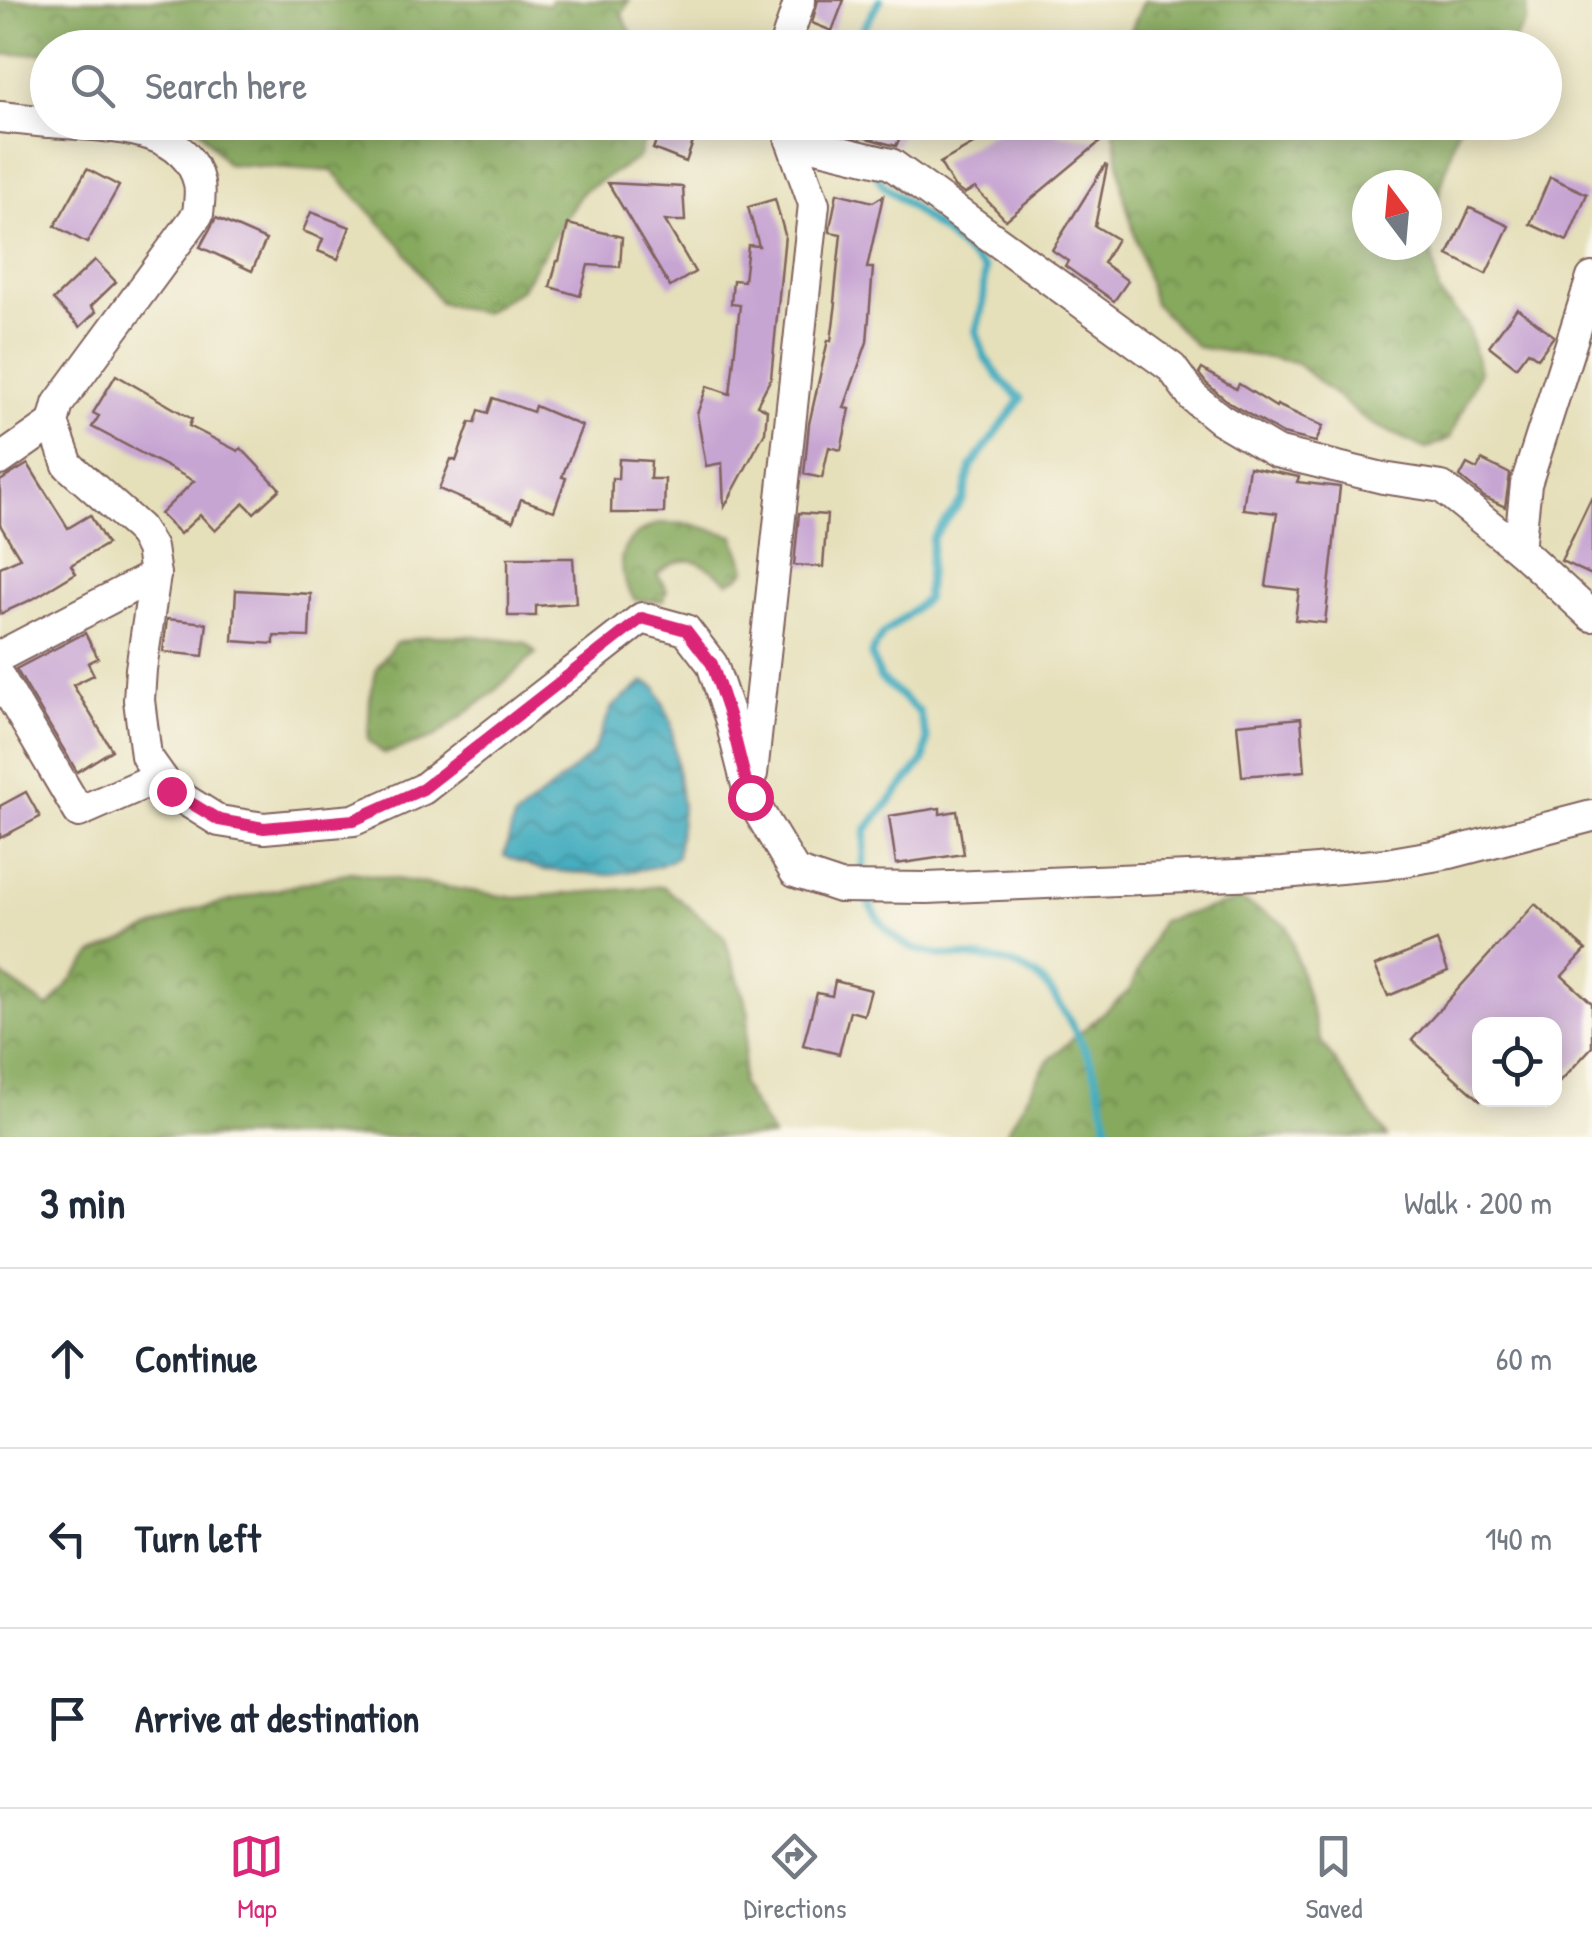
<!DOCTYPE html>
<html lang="en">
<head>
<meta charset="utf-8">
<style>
  body { margin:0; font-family:"Patrick Hand",sans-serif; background:#f2f2f3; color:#1f2937 }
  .controls { position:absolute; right:30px; bottom:30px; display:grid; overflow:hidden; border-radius:20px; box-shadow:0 5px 25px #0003 }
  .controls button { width:90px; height:90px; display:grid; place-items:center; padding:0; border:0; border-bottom:2px solid #e0e1e3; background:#fff; color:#1f2937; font:50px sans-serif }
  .compass { position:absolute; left:1352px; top:170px; width:90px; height:90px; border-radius:50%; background:#fff; box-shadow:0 5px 25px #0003; rotate:344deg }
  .stop { position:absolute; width:30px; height:30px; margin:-22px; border:8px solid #db2777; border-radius:50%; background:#fff }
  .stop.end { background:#db2777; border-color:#fff; box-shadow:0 2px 10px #0008 }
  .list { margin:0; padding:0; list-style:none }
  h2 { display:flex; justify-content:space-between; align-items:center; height:130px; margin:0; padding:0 40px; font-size:42px }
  h2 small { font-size:32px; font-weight:400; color:#747a83 }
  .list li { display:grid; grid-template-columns:65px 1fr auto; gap:30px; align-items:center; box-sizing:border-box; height:180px; padding:0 40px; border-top:2px solid #e0e1e3 }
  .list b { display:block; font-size:38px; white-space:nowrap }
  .list em { font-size:32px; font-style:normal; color:#747a83 }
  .icon { flex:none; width:55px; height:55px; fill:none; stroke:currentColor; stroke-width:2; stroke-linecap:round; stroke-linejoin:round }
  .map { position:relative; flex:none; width:1592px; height:1137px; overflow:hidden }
  .search { position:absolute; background:#fff; box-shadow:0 5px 25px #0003; left:30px; right:30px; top:30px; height:110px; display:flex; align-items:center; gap:25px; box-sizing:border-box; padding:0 35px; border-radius:55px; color:#747a83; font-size:38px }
  .sheet { height:670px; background:#fff }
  nav { display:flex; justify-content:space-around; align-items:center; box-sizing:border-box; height:140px; border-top:2px solid #e0e1e3; background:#fff; font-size:28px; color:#747a83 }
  nav a { display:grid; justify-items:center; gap:5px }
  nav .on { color:#db2777 }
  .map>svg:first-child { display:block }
  .forest { fill:url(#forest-crowns); stroke:#686444; stroke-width:2.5; fill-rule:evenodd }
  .water { fill:url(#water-waves); stroke:#446474; stroke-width:2.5 }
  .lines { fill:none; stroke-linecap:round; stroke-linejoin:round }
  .stream { stroke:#3daabd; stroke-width:8 }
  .building { fill:#c7a5d3 }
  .minor-casing { stroke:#80625d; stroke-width:34 }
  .minor { stroke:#fff; stroke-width:30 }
  .route { stroke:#db2777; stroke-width:12 }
</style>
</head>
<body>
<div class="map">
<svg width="1592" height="1137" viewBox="0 0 1592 1137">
  <defs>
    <pattern id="forest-crowns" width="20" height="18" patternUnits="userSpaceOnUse" patternTransform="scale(2.5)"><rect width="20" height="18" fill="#86a95d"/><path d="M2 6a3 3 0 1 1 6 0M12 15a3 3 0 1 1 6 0" fill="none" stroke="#70894d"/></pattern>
    <pattern id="water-waves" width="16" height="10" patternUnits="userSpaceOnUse" patternTransform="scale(2.5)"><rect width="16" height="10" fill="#3daabd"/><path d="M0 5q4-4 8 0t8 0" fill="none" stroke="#358a9a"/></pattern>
  </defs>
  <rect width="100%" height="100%" fill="#fbf7ec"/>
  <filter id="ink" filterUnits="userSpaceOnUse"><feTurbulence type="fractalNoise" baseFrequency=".01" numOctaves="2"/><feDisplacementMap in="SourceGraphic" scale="20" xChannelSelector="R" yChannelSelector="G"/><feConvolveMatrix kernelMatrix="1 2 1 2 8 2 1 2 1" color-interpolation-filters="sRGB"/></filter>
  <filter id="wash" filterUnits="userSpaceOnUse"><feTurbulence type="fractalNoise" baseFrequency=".0048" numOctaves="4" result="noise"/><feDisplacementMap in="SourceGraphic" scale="40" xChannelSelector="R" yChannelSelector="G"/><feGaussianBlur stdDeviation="2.25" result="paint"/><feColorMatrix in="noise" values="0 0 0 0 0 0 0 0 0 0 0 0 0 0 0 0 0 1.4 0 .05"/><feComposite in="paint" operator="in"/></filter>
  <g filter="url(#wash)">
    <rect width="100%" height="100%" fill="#e5dfba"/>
    <g class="forest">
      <path d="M0 0H517L549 5 551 0H629L622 15 639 47 48 48 47 53 0 55Z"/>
      <path d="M1144 0H1527L1526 23 1508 47H1124Z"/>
      <path d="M195 123H649L638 158 582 192 521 289 483 313 440 303 401 245 332 171 227 164Z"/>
      <path d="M1113 123H1459L1428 233 1439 293 1467 325 1480 371 1450 438 1426 449 1368 422 1295 362 1197 347 1154 303 1124 196ZM1367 185H1427V245H1367Z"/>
      <path d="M660 523 691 524 734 536 746 569 739 577 728 582C701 560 687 551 657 574L667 590 663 601 635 600C610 564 619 537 660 523Z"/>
      <path d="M427 636H475L526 643 536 653 490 695 433 738 384 754 368 740 370 699 377 667 395 643Z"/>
      <path d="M351 872 515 898 663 886 724 936 749 1013 741 1084 773 1137H0V974L48 1008 93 954 192 910Z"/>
      <path d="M1240 900 1287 925 1320 1040 1387 1137H1004L1048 1060 1129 991 1161 921Z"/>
    </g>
    <path class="water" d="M644 682 656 687 671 721 682 807 677 857 659 866 608 875 543 870 504 856 514 819 592 754 612 707Z"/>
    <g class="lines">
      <g class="stream">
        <path d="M852 48 880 0"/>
        <path d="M840 122 855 146"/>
        <path d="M862 882 866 830 924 760 927 739 919 712 880 678 871 654 882 635 926 599 933 537 963 499 971 467 1021 399 1002 381 985 358 976 331 983 304 985 269 944 233 884 186 872 169"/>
        <path d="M866 896C906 989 979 934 1037 977 1057 992 1088 1052 1096 1076 1102 1096 1105 1117 1110 1137"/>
      </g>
    </g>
    <g id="blocks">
      <g class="building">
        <path d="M818 0H844L832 31 812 23Z"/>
        <path d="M663 122H700L686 162 653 149Z"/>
        <path d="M873 122H907L896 146 866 138Z"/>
        <path d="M1012 122H1054L1057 133 1101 141 1006 220 975 188 964 194 954 187 940 163Z"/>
        <path d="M1105 165 1107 166 1095 226 1117 239 1103 263 1128 281 1114 301 1065 266 1068 261 1052 250Z"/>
        <path d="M87 169 119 186 87 243 55 226Z"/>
        <path d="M1550 177 1587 194 1567 241 1530 224Z"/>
        <path d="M608 183 683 187 685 221H665L695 272 670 287Z"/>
        <path d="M837 193 873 202 883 196 867 268H873L867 342 844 408 850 409 841 450 829 447 822 478 804 474 809 424 828 340 831 341 836 303 834 302 841 234 830 232V228Z"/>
        <path d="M775 199 785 235 771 378 757 405 767 410 765 432 724 508 722 463 706 466 697 414 707 386 730 394 740 305 731 304 733 280 744 281 748 245 759 246 748 207Z"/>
        <path d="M1470 208 1509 226 1486 274 1448 255Z"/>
        <path d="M311 212 350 227 338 259 318 251 323 239 303 231Z"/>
        <path d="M216 218 266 240 252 271 200 247Z"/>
        <path d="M568 224 622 237 620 267 588 265 580 296 550 287 557 261H559Z"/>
        <path d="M95 260 116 282 91 306 96 312 80 327 53 300Z"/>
        <path d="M1517 308 1554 336 1538 358 1528 351 1516 367 1489 346Z"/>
        <path d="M1202 369 1236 389 1239 384 1276 407 1277 405 1323 426 1316 442 1283 434 1231 404 1207 384 1199 374Z"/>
        <path d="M116 375 192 419 189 426 238 451 241 448 280 489 254 513 244 503 215 531 200 515 180 534 160 514 194 481 92 427 99 416 93 413Z"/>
        <path d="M493 398 533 412 535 406 582 426 562 477 566 478 554 511 521 499 513 521 439 489 451 459 456 461 470 422 475 423 479 410 488 413Z"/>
        <path d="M619 459 651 461 650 479H665L664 513H611L612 478 618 479Z"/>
        <path d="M1482 460 1510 474 1505 507 1484 497 1460 477 1467 464 1477 469Z"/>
        <path d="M28 464 68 528 90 515 107 544 71 565 76 573 33 599 0 614V567L20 558 0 525V481Z"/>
        <path d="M1249 467 1299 477 1297 482 1340 487 1325 623 1295 620 1299 590 1266 586 1277 513 1243 509Z"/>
        <path d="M1592 496V575L1561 561Z"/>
        <path d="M799 513 827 515 823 567 794 565Z"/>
        <path d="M508 558H573L576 603 536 606V616H508Z"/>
        <path d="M236 590 311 594 309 637 274 636V644L233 641Z"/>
        <path d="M167 619 207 623 203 656 163 652Z"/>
        <path d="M85 633 98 658 88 663 94 675 73 685 112 750 77 772 16 669Z"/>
        <path d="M1301 718 1305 771 1242 776 1237 724Z"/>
        <path d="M26 792 40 817 0 838V806Z"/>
        <path d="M940 808V814L957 811 964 854 896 864 889 816Z"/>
        <path d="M1535 904 1586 950 1562 976 1592 1003V1047L1554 1088V1024H1480V1100L1412 1040Z"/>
        <path d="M1437 941 1448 971 1388 996 1375 966Z"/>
        <path d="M835 981 871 990 864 1015 850 1011 839 1054 803 1045 817 993 832 996Z"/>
      </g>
    </g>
  </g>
  <g filter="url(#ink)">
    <use href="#blocks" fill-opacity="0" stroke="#80625d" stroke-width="2.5"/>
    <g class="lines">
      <g class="minor-casing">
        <g id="minor">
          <path d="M784 48 800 0"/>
          <path d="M0 117 48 122"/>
          <path d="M52 122C102 127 185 122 199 183 201 192 199 204 198 214L58 404 53 423 68 465 139 528 151 548 155 575 141 669 139 700 146 756 171 791 219 821 264 828 354 820 423 789 642 618 686 630 712 664 730 718 750 797 795 872 840 887 927 888 1283 873 1386 864 1450 853 1592 816"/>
          <path d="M786 122 791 140 891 164 1172 368 1193 397 1220 419 1276 452 1383 478 1442 487 1519 549 1592 616"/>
          <path d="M0 460 53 423"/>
          <path d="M1519 549 1526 484 1592 278"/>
          <path d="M0 656 155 575"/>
          <path d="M0 678 79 812 159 777"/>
          <path d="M752 774 814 204 791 140"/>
        </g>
      </g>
      <use href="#minor" class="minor"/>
    </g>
  </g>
  <g class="lines" filter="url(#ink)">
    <path class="route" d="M171 791 219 820 264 828 354 820 423 789 642 618 686 630 712 664 730 718 750 797"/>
  </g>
</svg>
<div class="controls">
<button><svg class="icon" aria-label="locate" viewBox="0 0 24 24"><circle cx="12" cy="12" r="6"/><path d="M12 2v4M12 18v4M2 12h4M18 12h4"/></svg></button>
</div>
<svg class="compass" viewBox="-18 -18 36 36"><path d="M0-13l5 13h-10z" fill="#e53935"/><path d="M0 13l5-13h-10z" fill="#747a83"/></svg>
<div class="stop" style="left:750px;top:797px"></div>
<div class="stop end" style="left:171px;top:791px"></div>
<div class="search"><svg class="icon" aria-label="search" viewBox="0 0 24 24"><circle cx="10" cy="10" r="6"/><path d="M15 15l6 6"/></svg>Search here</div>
</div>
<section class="sheet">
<h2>3 min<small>Walk · 200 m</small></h2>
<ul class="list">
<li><svg class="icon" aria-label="ahead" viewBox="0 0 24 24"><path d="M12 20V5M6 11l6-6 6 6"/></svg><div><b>Continue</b></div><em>60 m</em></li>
<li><svg class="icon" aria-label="left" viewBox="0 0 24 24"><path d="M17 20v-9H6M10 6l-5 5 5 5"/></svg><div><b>Turn left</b></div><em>140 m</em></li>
<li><svg class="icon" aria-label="arrive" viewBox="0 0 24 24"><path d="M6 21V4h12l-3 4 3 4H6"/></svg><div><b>Arrive at destination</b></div></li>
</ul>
</section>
<nav>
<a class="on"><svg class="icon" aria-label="map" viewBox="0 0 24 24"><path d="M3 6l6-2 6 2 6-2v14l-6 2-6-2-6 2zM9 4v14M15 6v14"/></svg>Map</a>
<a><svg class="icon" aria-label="directions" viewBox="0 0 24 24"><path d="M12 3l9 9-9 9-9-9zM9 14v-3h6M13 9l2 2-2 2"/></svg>Directions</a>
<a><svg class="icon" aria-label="saved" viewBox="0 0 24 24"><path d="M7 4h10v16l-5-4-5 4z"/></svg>Saved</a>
</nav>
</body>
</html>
